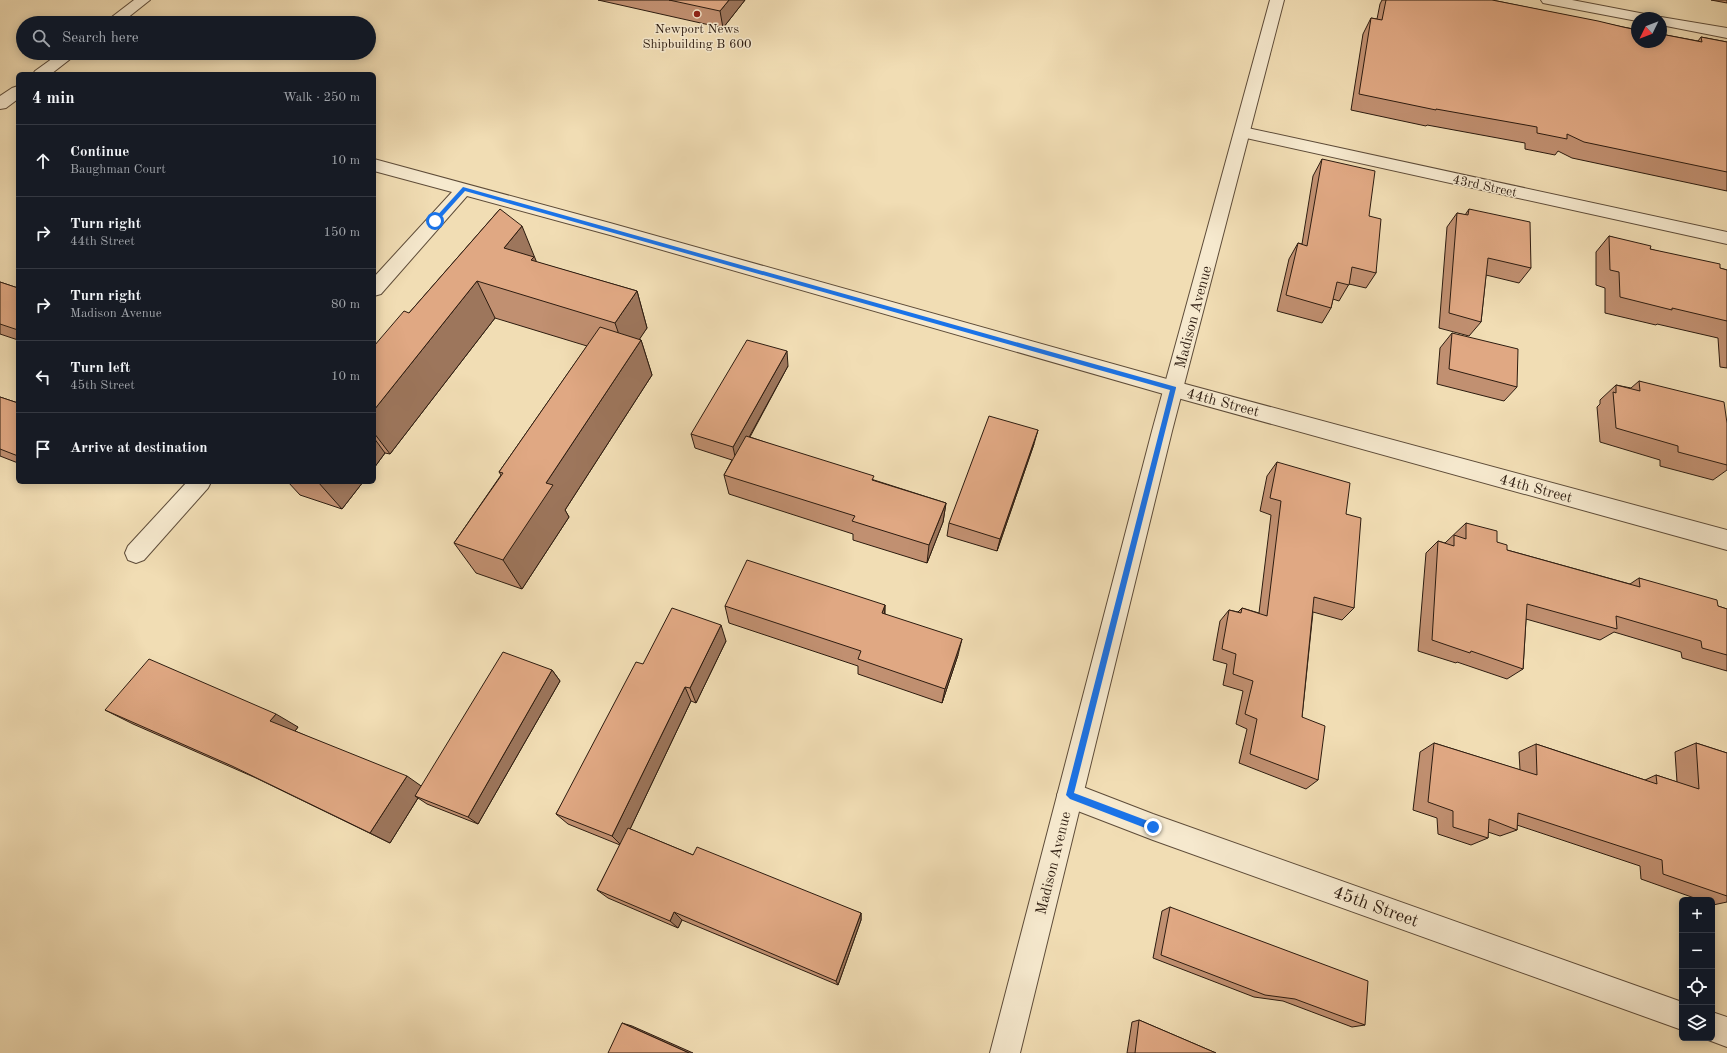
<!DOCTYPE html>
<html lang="en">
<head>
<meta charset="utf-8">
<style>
  body { margin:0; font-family:"Old Standard TT",serif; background:#20242c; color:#f1f3f6 }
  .controls { position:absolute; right:12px; bottom:12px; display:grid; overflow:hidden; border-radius:6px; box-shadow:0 2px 10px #0003 }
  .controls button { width:36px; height:36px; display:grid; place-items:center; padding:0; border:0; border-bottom:1px solid #363941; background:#171b24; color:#f1f3f6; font:20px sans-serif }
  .compass { position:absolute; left:1631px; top:12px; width:36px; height:36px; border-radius:50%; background:#171b24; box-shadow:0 2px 10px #0003; rotate:227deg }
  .stop { position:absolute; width:12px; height:12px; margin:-9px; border:3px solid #1a73e8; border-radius:50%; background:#fff }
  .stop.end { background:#1a73e8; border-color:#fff; box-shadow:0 1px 4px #0008 }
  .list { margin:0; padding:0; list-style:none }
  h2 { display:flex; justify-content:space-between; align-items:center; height:52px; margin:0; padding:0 16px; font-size:17px }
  h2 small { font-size:13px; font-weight:400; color:#9ea1a6 }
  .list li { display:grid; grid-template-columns:26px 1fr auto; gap:12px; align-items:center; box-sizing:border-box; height:72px; padding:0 16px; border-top:1px solid #363941 }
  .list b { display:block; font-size:15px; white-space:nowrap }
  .list p { margin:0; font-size:13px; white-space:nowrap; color:#9ea1a6 }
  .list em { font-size:13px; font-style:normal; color:#9ea1a6 }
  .icon { flex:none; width:22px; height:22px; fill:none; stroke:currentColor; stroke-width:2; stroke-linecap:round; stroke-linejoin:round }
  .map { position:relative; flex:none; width:1727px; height:1053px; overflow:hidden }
  .search { position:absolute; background:#171b24; box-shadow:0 2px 10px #0003; left:16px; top:16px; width:360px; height:44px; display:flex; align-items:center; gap:10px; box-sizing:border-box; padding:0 14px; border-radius:22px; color:#9ea1a6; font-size:15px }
  .panel { position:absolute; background:#171b24; box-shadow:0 2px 10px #0003; left:16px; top:72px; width:360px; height:412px; border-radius:6px }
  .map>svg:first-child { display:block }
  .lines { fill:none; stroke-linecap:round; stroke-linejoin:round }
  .minor-casing { stroke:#5e4c39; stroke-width:2 }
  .tertiary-casing { stroke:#5e4c39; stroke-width:2 }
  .minor { fill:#f6e9ce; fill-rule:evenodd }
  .tertiary { fill:#f6e9ce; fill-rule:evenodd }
  .wall { fill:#c19071; stroke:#2d1c10 }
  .shaded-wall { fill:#9d765c; stroke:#2d1c10 }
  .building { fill:#e0a883; stroke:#2d1c10 }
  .route { fill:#1a73e8 }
  .poi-dot { fill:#8f2418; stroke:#f6e9ce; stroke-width:1.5 }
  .labels { text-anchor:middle; stroke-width:3; stroke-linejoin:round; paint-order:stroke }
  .far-poi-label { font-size:13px; fill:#2d1c10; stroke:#f6e9ce }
  .far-street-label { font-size:13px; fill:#2d1c10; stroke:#f6e9ce }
  .street-label { font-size:15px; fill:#2d1c10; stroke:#f6e9ce }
  .near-street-label { font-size:18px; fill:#2d1c10; stroke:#f6e9ce }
</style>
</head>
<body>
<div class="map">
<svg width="1727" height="1053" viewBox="0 0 1727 1053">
  <rect width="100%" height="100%" fill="#f1ddb4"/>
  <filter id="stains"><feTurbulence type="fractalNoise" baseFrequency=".005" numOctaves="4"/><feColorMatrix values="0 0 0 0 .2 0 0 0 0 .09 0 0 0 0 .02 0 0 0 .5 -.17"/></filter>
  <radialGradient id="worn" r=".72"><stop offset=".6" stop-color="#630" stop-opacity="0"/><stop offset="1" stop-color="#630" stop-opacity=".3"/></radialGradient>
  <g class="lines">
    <g class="minor-casing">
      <g id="minor">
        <path d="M1541 0H1572L1645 14 1650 15 1652 18H1637V21L1548 4 1543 3Z"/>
        <path d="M1661 17 1727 28V38L1661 25V18H1656Z"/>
        <path d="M1243 127 1727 232V244L1237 136 1235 132 1237 128Z"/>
        <path d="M374 159 610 223 1174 381 1727 530V550L1174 397 610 235 467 196 381 294 374 296V277L452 192 374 171Z"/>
        <path d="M187 482H211L208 488 144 560 136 563 128 560 125 553 128 546Z"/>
        <path d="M1070 782 1153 814 1682 1002V1030L1153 840 1070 808 1061 804 1057 795 1061 786Z"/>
        <path d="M1712 1012 1727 1017V1047L1703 1038H1712Z"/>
      </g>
    </g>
    <g class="tertiary-casing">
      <g id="tertiary">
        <path d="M134 0H150L121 23H104Z"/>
        <path d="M1270 0H1284L1172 431 1020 1053H990L1152 431Z"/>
        <path d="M60 53H78L51 74H33L35 71Z"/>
        <path d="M18 86V99L6 108 0 109V96L12 88Z"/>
      </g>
    </g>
    <use href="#minor" class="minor"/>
    <use href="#tertiary" class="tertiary"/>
  </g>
  <g class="wall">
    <path d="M598 0H745L723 28Z"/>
    <path d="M1382 0H1492L1623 27 1698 41 1701 37 1727 42V191L1572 158 1558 151 1555 155 1525 149V143L1427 125 1426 126 1351 110 1363 34 1371 18 1377 19 1380 4Z"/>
    <path d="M1711 0H1727V3Z"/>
    <path d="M1322 159 1369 216 1376 273 1366 288 1349 284 1339 301 1333 299 1331 308 1322 323 1277 311 1289 259 1298 243 1302 244 1313 176Z"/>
    <path d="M500 209 536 262 637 291 647 328 639 339 641 340 652 375 565 510 569 517 522 589 476 573 454 543 501 475 499 472 587 346 495 318 390 454 385 453 374 468V346L409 313Z"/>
    <path d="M1469 209 1531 268 1519 283 1486 275 1481 322 1469 336 1439 328 1447 227 1457 213 1465 215Z"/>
    <path d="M1609 236 1650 249 1727 270V368L1720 367 1718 338 1657 324 1656 325 1605 313V288L1596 285V252Z"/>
    <path d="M0 282 18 288V340L0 334Z"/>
    <path d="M1452 333 1517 387 1504 401 1437 384 1440 348Z"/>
    <path d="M788 366 750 437 874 480 946 503 943 522 927 563 853 540V534L729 494 724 475 732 460 695 448 691 434Z"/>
    <path d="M1639 381 1727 423V470L1713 480 1660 466V460L1600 442 1597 407 1600 404V400L1616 385 1631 388Z"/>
    <path d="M0 397 18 403V463L0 456Z"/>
    <path d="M1034 444 997 551 947 536 949 523Z"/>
    <path d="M1277 462 1346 514 1354 608 1342 620 1313 612 1302 717 1318 780 1306 789 1239 763 1247 729 1236 724 1243 691 1223 685 1227 664 1213 660 1220 621 1229 610 1238 612 1242 608 1259 613 1271 515 1260 511 1267 476Z"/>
    <path d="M288 482H363L342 509 300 495Z"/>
    <path d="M1466 523 1497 542 1507 550 1630 584 1639 578 1718 606 1727 609V671L1682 658 1681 652 1614 632 1600 640 1526 619 1523 669 1507 679 1457 662 1456 663 1418 651 1426 553 1438 541 1445 543Z"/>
    <path d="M885 605V614L958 655 942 703 858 674V666L729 623 725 606Z"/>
    <path d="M726 641 696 703 691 701 630 829 693 855 861 913V920L838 985 682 920 678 928 608 898 597 890 620 845 568 824 556 814 643 664Z"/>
    <path d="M552 670 560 681 478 824 427 804 418 798 390 843 256 778 133 724 105 710 298 727 295 731 421 786Z"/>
    <path d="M1434 743 1520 770 1519 752 1536 744 1645 780 1656 775 1677 782 1675 752 1696 743 1727 753V902L1713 905 1712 904V900H1700L1641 879 1640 866 1517 825V830L1500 836 1488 832V838L1471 845 1438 834 1437 818 1413 810 1420 752Z"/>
    <path d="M1170 907 1365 1025 1352 1027 1283 1001 1254 997 1153 958 1162 911Z"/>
    <path d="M1139 1020 1216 1053H1127L1132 1022Z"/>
  </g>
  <g class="shaded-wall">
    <path d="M729 0H745L723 28 720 11Z"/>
    <path d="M522 226 537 263 504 248Z"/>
    <path d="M477 281 495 318 390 454 374 433V410Z"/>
    <path d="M637 291 647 328 627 358 615 323Z"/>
    <path d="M641 340 652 375 565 510 569 517 522 589 503 560 546 483Z"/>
    <path d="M787 351 788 366 736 461 733 447Z"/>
    <path d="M1038 430 1034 444 997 551 1000 539Z"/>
    <path d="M374 438 385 453 374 468Z"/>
    <path d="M318 482H363L342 509Z"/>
    <path d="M946 503 943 522 927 563 929 545Z"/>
    <path d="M885 605 884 622 882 613Z"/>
    <path d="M721 625 726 641 696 703 690 688Z"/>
    <path d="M962 639 958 655 942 703 945 689Z"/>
    <path d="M552 670 560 681 478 824 468 817Z"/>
    <path d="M685 687 691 701 622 846 612 836Z"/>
    <path d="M276 714 298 727 292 735 270 721Z"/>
    <path d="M407 776 424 788 415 796 418 798 390 843 370 833Z"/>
    <path d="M674 912 682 920 678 928 670 921Z"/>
    <path d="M861 913V920L838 985 836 981Z"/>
    <path d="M622 1023 632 1026 693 1053H689Z"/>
  </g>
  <g class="building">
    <path d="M669 0H729L720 11Z"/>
    <path d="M1386 0H1492L1598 21 1623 27 1637 30V42H1661V34L1702 42 1701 37 1727 42V172L1584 142 1567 134V139L1537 133V127L1436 109V110L1359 94 1371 18 1382 20Z"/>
    <path d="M1322 159 1375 171 1369 216 1381 219 1376 273 1352 267 1349 285 1337 282 1331 308 1286 295 1298 243 1307 246Z"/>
    <path d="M500 209 522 226 504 248 534 257 531 260 637 291 615 323 477 281 374 410V346L404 311 409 313Z"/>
    <path d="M1469 209 1530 222 1531 268 1488 258 1481 322 1449 313 1457 213 1468 215Z"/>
    <path d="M1609 236 1651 246 1650 249 1720 264V268L1727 270V321L1672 308V310L1620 297 1619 272 1610 270Z"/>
    <path d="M0 282 18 288V330L0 324Z"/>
    <path d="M600 327 641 340 546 483 553 485 503 560 454 543 503 473 499 472Z"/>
    <path d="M1452 333 1518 349 1517 387 1449 369Z"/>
    <path d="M747 340 787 351 733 447 691 434Z"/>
    <path d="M1639 381 1724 402 1727 423V465L1678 452V446L1616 428 1613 392 1616 393V385L1640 391Z"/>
    <path d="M0 397 18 403V456L0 449Z"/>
    <path d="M989 416 1038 430 1000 539 949 523Z"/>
    <path d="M746 436 874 476 872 480 946 503 929 545 852 521 855 516 724 475Z"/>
    <path d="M1277 462 1350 483 1346 514 1361 518 1354 608 1314 597 1302 717 1325 726 1318 780 1250 754 1257 719 1245 714 1253 681 1233 674 1236 654 1222 649 1229 610 1241 613 1242 608 1267 616 1281 501 1270 498Z"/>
    <path d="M1466 523 1497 531V542L1507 545V550L1640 587 1639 578 1717 600 1718 606 1727 609V655L1702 648 1701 641 1616 616 1617 629 1527 604 1523 669 1471 651 1470 653 1432 640 1438 541 1454 546V535L1466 539Z"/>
    <path d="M747 560 885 605 882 613 962 639 945 689 858 659 861 651 725 606Z"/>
    <path d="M672 608 721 625 690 688 685 687 612 836 556 814 636 662 643 664Z"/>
    <path d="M503 652 552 670 468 817 415 796Z"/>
    <path d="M149 659 276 714 270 721 407 776 370 833 232 766 105 710Z"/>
    <path d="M1434 743 1537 775 1536 744 1657 784 1656 775 1699 789 1696 743 1727 753V896L1663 874 1662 860 1518 813 1517 830 1489 819 1488 838 1453 827V811L1428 802Z"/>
    <path d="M628 828 693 855 697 847 861 913 836 981 674 912 670 921 597 890Z"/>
    <path d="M1170 907 1368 981 1365 1025 1295 999 1265 995 1161 955Z"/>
    <path d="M1139 1020 1216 1053H1135Z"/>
    <path d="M622 1023 689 1053H608Z"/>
  </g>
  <path class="route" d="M463 187 1176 387V388L1074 793 1156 824V829L1153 831 1070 799 1066 795 1170 390 465 191 437 222H434V219Z"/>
  <circle class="poi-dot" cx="697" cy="14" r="4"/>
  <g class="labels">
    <g class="far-poi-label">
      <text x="697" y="33">Newport News<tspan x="697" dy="15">Shipbuilding B 600</tspan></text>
    </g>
    <g class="far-street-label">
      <text transform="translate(1485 185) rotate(12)" y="5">43rd Street</text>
    </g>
    <g class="street-label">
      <text transform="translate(1193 317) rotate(-75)" y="5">Madison Avenue</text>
      <text transform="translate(1223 402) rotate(15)" y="5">44th Street</text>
      <text transform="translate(1536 488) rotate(15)" y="5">44th Street</text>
      <text transform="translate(1053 863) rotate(-76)" y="5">Madison Avenue</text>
    </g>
    <g class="near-street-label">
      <text transform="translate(1376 906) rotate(20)" y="6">45th Street</text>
    </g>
  </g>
  <rect width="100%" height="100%" filter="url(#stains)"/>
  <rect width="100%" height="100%" fill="url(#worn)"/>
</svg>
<div class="controls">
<button>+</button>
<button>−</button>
<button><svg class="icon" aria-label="locate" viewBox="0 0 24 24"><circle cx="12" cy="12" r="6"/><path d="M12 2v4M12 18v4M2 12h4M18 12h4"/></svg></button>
<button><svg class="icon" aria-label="layers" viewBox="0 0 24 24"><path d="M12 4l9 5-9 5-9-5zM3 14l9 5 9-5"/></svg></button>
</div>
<svg class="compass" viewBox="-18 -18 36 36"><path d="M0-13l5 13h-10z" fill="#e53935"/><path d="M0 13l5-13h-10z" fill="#9ea1a6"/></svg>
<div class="stop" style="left:435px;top:221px"></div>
<div class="stop end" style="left:1153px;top:827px"></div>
<div class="search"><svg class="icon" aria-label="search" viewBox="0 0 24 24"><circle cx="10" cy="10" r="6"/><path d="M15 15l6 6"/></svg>Search here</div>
<section class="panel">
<h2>4 min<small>Walk · 250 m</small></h2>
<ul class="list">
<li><svg class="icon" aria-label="ahead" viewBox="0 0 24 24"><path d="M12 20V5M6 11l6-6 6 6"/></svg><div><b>Continue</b><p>Baughman Court</p></div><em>10 m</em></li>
<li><svg class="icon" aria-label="right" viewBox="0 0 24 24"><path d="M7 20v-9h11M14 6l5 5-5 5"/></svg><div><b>Turn right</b><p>44th Street</p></div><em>150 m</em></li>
<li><svg class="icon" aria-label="right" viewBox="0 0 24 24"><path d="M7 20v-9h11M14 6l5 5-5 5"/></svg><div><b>Turn right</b><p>Madison Avenue</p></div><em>80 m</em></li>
<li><svg class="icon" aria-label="left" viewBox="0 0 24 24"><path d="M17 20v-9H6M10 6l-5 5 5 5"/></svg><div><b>Turn left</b><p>45th Street</p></div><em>10 m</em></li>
<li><svg class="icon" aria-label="arrive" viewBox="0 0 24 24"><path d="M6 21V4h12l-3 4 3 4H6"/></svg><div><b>Arrive at destination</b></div></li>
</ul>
</section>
</div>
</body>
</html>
